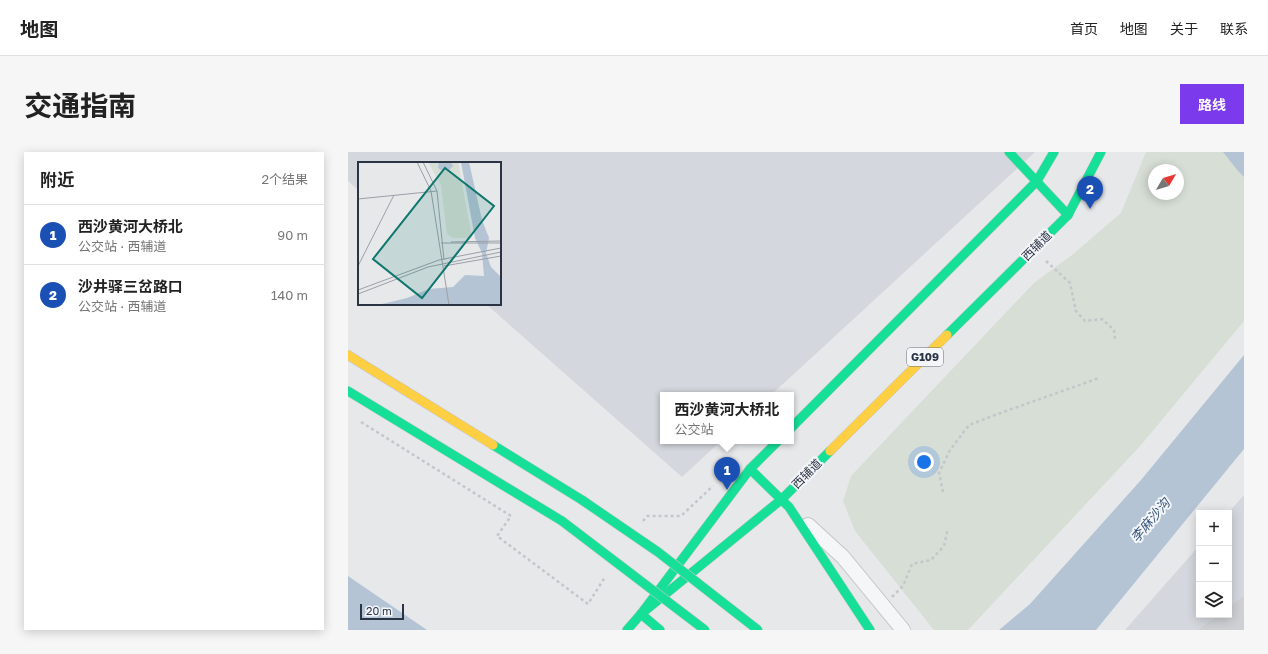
<!DOCTYPE html>
<html lang="zh">
<head>
<meta charset="utf-8">
<style>
  body { margin:0; font-family:"Golos Text","Noto Sans SC",sans-serif; background:#f6f6f6; color:#222 }
  .controls { position:absolute; right:12px; bottom:12px; display:grid; overflow:hidden; border-radius:0px; box-shadow:0 2px 10px #0003 }
  .controls button { width:36px; height:36px; display:grid; place-items:center; padding:0; border:0; border-bottom:1px solid #e0e0e0; background:#fff; color:#222; font:20px sans-serif }
  .compass { position:absolute; left:800px; top:12px; width:36px; height:36px; border-radius:50%; background:#fff; box-shadow:0 2px 10px #0003; rotate:52deg }
  .scale { position:absolute; left:12px; bottom:10px; width:44px; box-sizing:border-box; padding-left:4px; border:2px solid #2b3445; border-top:0; font-size:11px; line-height:14px; white-space:nowrap; color:#2b3445; -webkit-text-stroke:3px #f4f6f9; paint-order:stroke }
  .you { position:absolute; left:576px; top:310px; width:14px; height:14px; margin:-10px; border:3px solid #fff; border-radius:50%; background:#1a73e8; box-shadow:0 0 0 6px #1a73e833 }
  .badge { display:grid; place-items:center; width:26px; height:26px; border-radius:50%; background:#7c3aed; color:#fff; font-size:13px; font-weight:700 }
  .pin { position:absolute; translate:-50% -33px; filter:drop-shadow(0 1px 2px #0008) }
  .pin::after { content:''; position:absolute; top:21px; width:14px; height:12px; background:inherit; clip-path:polygon(0 0,100% 0,50% 100%) }
  .popup { position:absolute; left:312px; top:240px; width:134px; height:52px; box-sizing:border-box; display:grid; place-content:center; border-radius:0px; background:#fff; filter:drop-shadow(0 1px 3px #0005); font-size:13px; white-space:nowrap; color:#767676 }
  .popup b { font-size:15px; color:#222 }
  .popup::after { content:''; position:absolute; left:50%; top:100%; margin-left:-8px; border:8px solid transparent; border-top-color:#fff }
  .list { margin:0; padding:0; list-style:none }
  h2 { display:flex; justify-content:space-between; align-items:center; height:52px; margin:0; padding:0 16px; font-size:17px }
  h2 small { font-size:13px; font-weight:400; color:#767676 }
  .list li { display:grid; grid-template-columns:26px 1fr auto; gap:12px; align-items:center; box-sizing:border-box; height:60px; padding:0 16px; border-top:1px solid #e0e0e0 }
  .list b { display:block; font-size:15px; white-space:nowrap }
  .list p { margin:0; font-size:13px; white-space:nowrap; color:#767676 }
  .list em { font-size:13px; font-style:normal; color:#767676 }
  .icon { flex:none; width:22px; height:22px; fill:none; stroke:currentColor; stroke-width:2; stroke-linecap:round; stroke-linejoin:round }
  .map { position:relative; flex:none; width:896px; height:478px; overflow:hidden; border-radius:0px }
  header { display:flex; align-items:center; gap:24px; box-sizing:border-box; height:56px; padding:0 20px; background:#fff; border-bottom:1px solid #e0e0e0 }
  header strong { font-size:19px }
  nav { display:flex; gap:22px; margin-inline-start:auto; font-size:14px }
  .intro { display:flex; align-items:center; justify-content:space-between; box-sizing:border-box; height:96px; padding:0 24px }
  h1 { margin:0; font-size:28px }
  .button { padding:10px 18px; border-radius:0px; background:#7c3aed; color:#fff; font-size:14px; font-weight:700 }
  main { display:flex; gap:24px; padding:0 24px }
  aside { flex:1; background:#fff; border-radius:0px; box-shadow:0 2px 10px #0003 }
  .map>svg:first-child { display:block }
  .built { fill:#d4d7dd }
  .green { fill:#d6ded6; fill-rule:evenodd }
  .water { fill:#b4c4d5 }
  .building { fill:#ced0d3 }
  .lines { fill:none; stroke-linecap:round; stroke-linejoin:round }
  .street-casing { stroke:#c4c6c8; stroke-width:16 }
  .fast-casing { stroke:#c4c6c8; stroke-width:10 }
  .slow-casing { stroke:#c4c6c8; stroke-width:10 }
  .path { stroke:#c5c6ca; stroke-width:2.5; stroke-dasharray:3 3; stroke-linecap:butt }
  .street { stroke:#f5f6f7; stroke-width:14 }
  .fast { stroke:#16e098; stroke-width:9 }
  .slow { stroke:#ffcf43; stroke-width:9 }
  .fast-bridge-casing { stroke:#c2c5c8; stroke-width:10; stroke-linecap:butt }
  .fast-bridge { stroke:#16e098; stroke-width:9 }
  .labels { text-anchor:middle; stroke-width:4; stroke-linejoin:round; paint-order:stroke }
  .shield { fill:#f4f6f9; stroke:#676e7b; stroke-width:1 }
  .shield-label { font-size:11px; font-weight:bold; fill:#2b3445 }
  .street-label { font-size:12px; fill:#2b3445; stroke:#f4f6f9 }
  .water-label { font-size:13px; font-style:italic; fill:#34527a; stroke:#f4f6f9 }
  .inset-road { fill:none; stroke:#9ba0a8; stroke-width:1 }
  .view { fill:#0f766e; fill-opacity:0.15; stroke:#0f766e; stroke-width:2 }
  .inset-edge { fill:none; stroke:#2b3445; stroke-width:2 }
</style>
</head>
<body>
<header>
<strong>地图</strong>
<nav><a>首页</a><a>地图</a><a>关于</a><a>联系</a></nav>
</header>
<div class="intro"><h1>交通指南</h1><a class="button">路线</a></div>
<main>
<aside>
<h2>附近<small>2个结果</small></h2>
<ul class="list">
<li><span class="badge" style="background:#1a4fb4">1</span><div><b>西沙黄河大桥北</b><p>公交站 · 西辅道</p></div><em>90 m</em></li>
<li><span class="badge" style="background:#1a4fb4">2</span><div><b>沙井驿三岔路口</b><p>公交站 · 西辅道</p></div><em>140 m</em></li>
</ul>
</aside>
<div class="map">
<svg width="896" height="478" viewBox="0 0 896 478">
  <rect width="100%" height="100%" fill="#e6e8ea"/>
  <g class="built">
    <path d="M0 0H687L423 243H315V289H373L334 325 138 152H152V11H11V39L0 29Z"/>
    <path d="M896 343V478H777L851 394V463H881L880 361Z"/>
  </g>
  <path class="green" d="M798 0H896V169L793 293 620 478H586L507 379 495 349 503 324 686 131 724 103 773 61ZM806 18H830V42H806Z"/>
  <g class="water">
    <path d="M875 0H896V25L890 19Z"/>
    <path d="M896 203V297L748 478H651L682 452 793 328Z"/>
    <path d="M0 424 79 478H0Z"/>
  </g>
  <path class="building" d="M896 444V478H850L870 463H881V455Z"/>
  <g class="lines">
    <g class="street-casing">
      <path id="street" d="M460 373 495 405 555 478"/>
    </g>
    <g class="fast-casing">
      <g id="fast">
        <path d="M661 0 720 63"/>
        <path d="M599 183 720 63 753 0"/>
        <path d="M0 239 214 369"/>
        <path d="M443 276 689 29 706 0"/>
        <path d="M145 293 234 348"/>
        <path d="M402 317 441 355 522 478"/>
        <path d="M293 462 312 478"/>
        <path d="M293 462 434 347 482 299"/>
        <path d="M279 478 293 462 402 317 430 289"/>
      </g>
    </g>
    <g class="slow-casing">
      <g id="slow">
        <path d="M0 203 145 293"/>
        <path d="M482 299 599 183"/>
      </g>
    </g>
    <g class="path">
      <path d="M698 109 722 131 728 159 737 169 754 167 766 178 767 188"/>
      <path d="M13 270 163 364 149 384 240 452 257 425"/>
      <path d="M595 340 591 321 602 298 621 273 647 263 751 226"/>
      <path d="M295 369 299 364H333L365 334"/>
      <path d="M544 445 555 434 564 412 583 408 596 394 600 376"/>
    </g>
    <use href="#street" class="street"/>
    <use href="#fast" class="fast"/>
    <use href="#slow" class="slow"/>
    <g class="fast-bridge-casing">
      <g id="fast-bridge">
        <path d="M234 348 310 400 410 478"/>
        <path d="M214 369 357 478"/>
      </g>
    </g>
    <use href="#fast-bridge" class="fast-bridge"/>
  </g>
  <g class="labels">
    <rect class="shield" x="559" y="196" width="36" height="18" rx="3"/>
    <g class="shield-label">
      <text x="577" y="209">G109</text>
    </g>
    <g class="street-label">
      <text transform="translate(689 94) rotate(-45)" y="4">西辅道</text>
      <text transform="translate(459 322) rotate(-45)" y="4">西辅道</text>
    </g>
    <g class="water-label">
      <text transform="translate(802 368) rotate(-50)" y="5">李麻沙沟</text>
    </g>
  </g>
  <g transform="translate(10 10)">
    <rect width="143" height="143" fill="#e6e8ea"/>
    <path d="M70 0H100L114 76H95L89 72 83 23Z" fill="#d6ded6"/>
    <path d="M81 0H93L95 4 91 8H83L80 6ZM103 0H111L124 58 131 76 128 91 133 105 143 115V143H20L49 136 71 127 95 125 107 113 126 114 124 91 117 76Z" fill="#b4c4d5"/>
    <path class="inset-road" d="M59 0 73 29 91 143M65 0 79 29 86 98M0 37 79 29M93 80 143 79M83 81H143M0 104 36 33M86 104 143 94M0 128 81 98 143 86M0 132 70 105 143 90"/>
    <path class="view" d="M87 6 136 44 64 136 15 97Z"/>
    <rect width="143" height="143" class="inset-edge"/>
  </g>
</svg>
<div class="controls">
<button>+</button>
<button>−</button>
<button><svg class="icon" aria-label="layers" viewBox="0 0 24 24"><path d="M12 4l9 5-9 5-9-5zM3 14l9 5 9-5"/></svg></button>
</div>
<svg class="compass" viewBox="-18 -18 36 36"><path d="M0-13l5 13h-10z" fill="#e53935"/><path d="M0 13l5-13h-10z" fill="#767676"/></svg>
<div class="scale">20 m</div>
<div class="you"></div>
<div class="pin badge" style="left:379px;top:338px;background:#1a4fb4">1</div>
<div class="popup"><b>西沙黄河大桥北</b>公交站</div>
<div class="pin badge" style="left:742px;top:57px;background:#1a4fb4">2</div>
</div>
</main>
</body>
</html>
